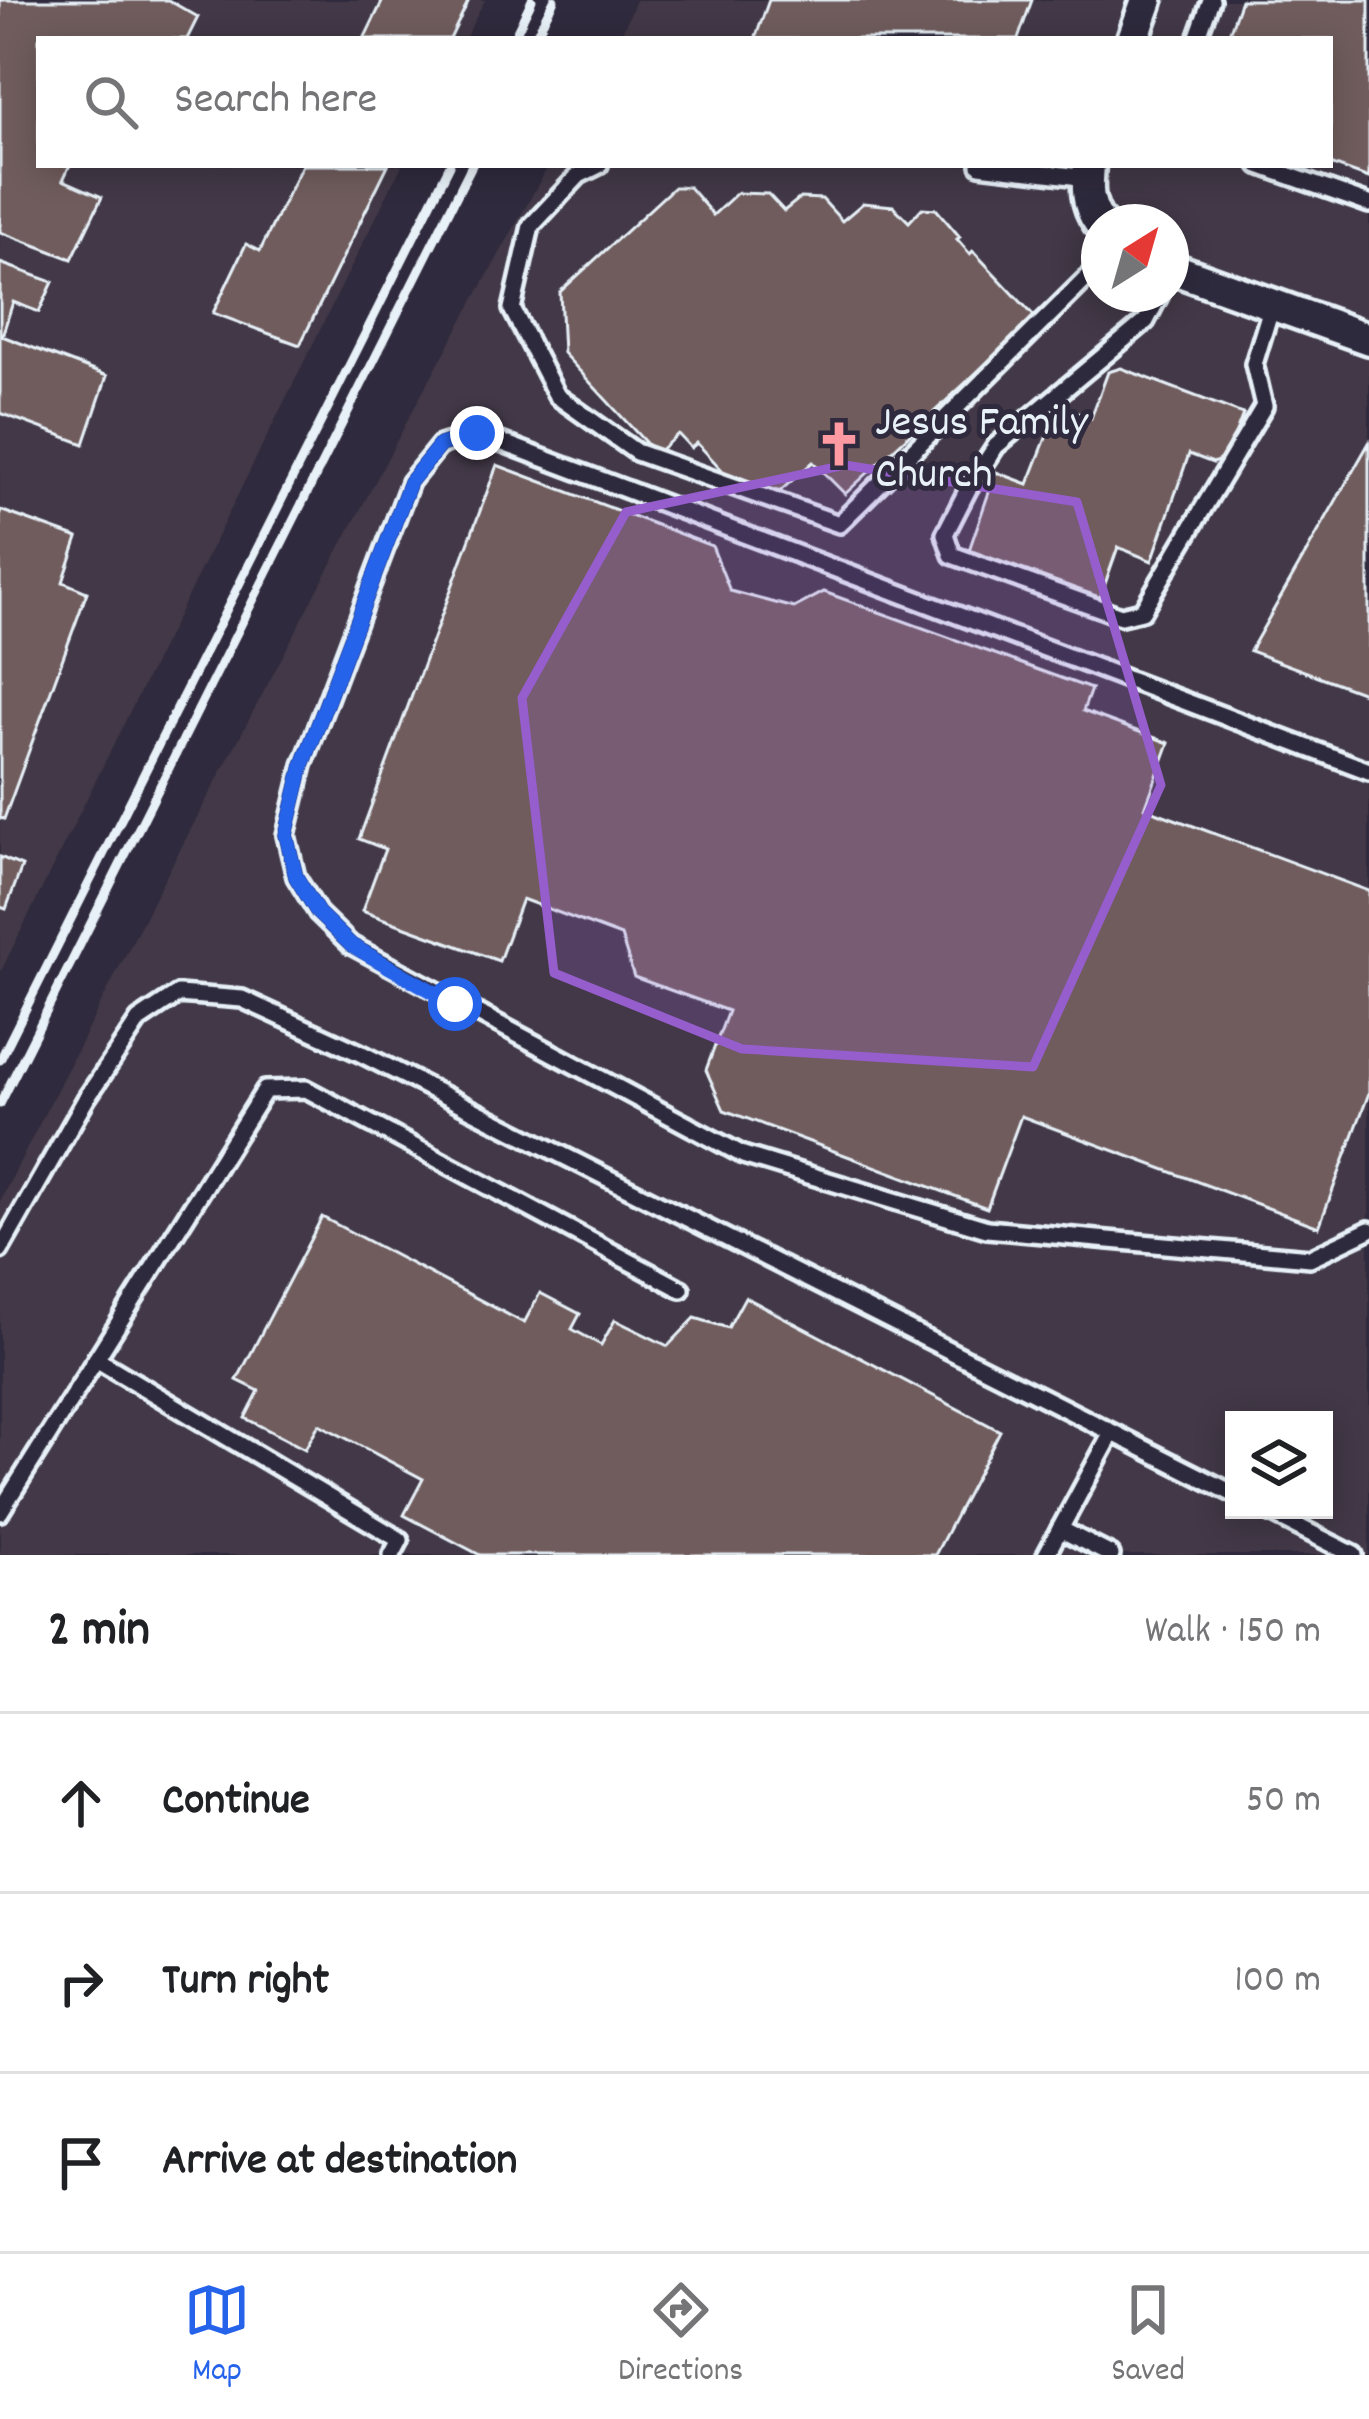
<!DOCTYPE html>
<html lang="en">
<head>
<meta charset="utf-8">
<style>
  body { margin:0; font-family:Dekko,sans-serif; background:#f2f2f2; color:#202124 }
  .controls { position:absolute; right:36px; bottom:36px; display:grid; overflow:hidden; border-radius:0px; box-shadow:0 6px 30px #0003 }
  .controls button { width:108px; height:108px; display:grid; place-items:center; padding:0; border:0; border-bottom:3px solid #e0e0e0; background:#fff; color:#202124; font:60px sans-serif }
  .compass { position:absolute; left:1081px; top:204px; width:108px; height:108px; border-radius:50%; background:#fff; box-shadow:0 6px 30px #0003; rotate:37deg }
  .stop { position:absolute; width:36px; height:36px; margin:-27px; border:9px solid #2563eb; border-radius:50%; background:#fff }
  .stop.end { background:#2563eb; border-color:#fff; box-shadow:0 3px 12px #0008 }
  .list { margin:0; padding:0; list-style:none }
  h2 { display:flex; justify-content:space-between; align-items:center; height:156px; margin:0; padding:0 48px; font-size:51px }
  h2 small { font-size:39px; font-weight:400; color:#757577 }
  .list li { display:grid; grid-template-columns:78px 1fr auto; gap:36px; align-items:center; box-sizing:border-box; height:180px; padding:0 48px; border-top:3px solid #e0e0e0 }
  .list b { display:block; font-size:45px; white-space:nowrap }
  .list em { font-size:39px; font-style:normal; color:#757577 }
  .icon { flex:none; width:66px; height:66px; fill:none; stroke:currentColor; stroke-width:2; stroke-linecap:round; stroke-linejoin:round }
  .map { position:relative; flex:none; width:1369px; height:1555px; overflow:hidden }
  .search { position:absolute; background:#fff; box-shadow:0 6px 30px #0003; left:36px; right:36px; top:36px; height:132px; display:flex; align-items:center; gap:30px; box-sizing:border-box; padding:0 42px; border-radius:0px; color:#757577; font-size:45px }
  .sheet { height:696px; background:#fff }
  nav { display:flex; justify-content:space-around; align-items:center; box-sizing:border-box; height:168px; border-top:3px solid #e0e0e0; background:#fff; font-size:33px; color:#757577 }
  nav a { display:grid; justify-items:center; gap:6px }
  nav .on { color:#2563eb }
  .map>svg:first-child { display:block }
  .built { fill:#423947; fill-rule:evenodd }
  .building { fill:#6f5c5d; stroke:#e8f1f8; stroke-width:3 }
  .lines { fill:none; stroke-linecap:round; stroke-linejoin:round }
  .lane-casing { stroke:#e8f1f8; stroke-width:24 }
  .street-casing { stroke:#e8f1f8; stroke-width:39 }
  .lane { stroke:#2f2a3d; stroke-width:15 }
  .street { stroke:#2f2a3d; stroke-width:30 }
  .rail { stroke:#e8f1f8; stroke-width:9 }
  .route { stroke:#2563eb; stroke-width:15 }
  .marked { fill:#965dcd; fill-opacity:0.2; stroke:#965dcd; stroke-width:9; stroke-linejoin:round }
  .labels { text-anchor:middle; stroke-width:10; stroke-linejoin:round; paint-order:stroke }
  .poi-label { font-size:45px; fill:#e8f1f8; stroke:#2f2a3d; text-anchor:start }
</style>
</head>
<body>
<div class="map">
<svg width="1369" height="1555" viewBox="0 0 1369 1555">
  <rect width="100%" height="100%" fill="#2f2a3d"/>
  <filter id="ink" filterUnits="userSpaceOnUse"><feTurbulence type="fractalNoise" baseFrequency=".00833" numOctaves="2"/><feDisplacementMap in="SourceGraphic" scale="24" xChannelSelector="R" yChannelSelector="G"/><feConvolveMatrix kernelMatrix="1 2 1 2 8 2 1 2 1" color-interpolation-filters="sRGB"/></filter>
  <g filter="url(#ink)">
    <g class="built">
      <path d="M0 0H485L465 39H39V165H402L0 973Z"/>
      <path d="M636 0H1369V1555H0V1201L156 895 421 395 549 165H1330V39H619ZM1099 222H1171V294H1099ZM1234 1420H1324V1510H1234Z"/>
    </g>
    <g class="building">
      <path d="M0 0H168L198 17 187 39H39V165H70L63 180 102 197 72 259 0 232Z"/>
      <path d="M383 0H469L450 39H364Z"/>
      <path d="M769 0H1032L1018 39H755Z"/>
      <path d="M1241 0H1369V178L1330 164V39H1227Z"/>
      <path d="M302 165H388L300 345 213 313 246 244 260 251Z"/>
      <path d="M674 187H689L713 215 737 193 768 194 784 211 800 198 822 199 842 221 863 203 893 206 909 222 922 208 936 209 960 237 957 239 970 254 973 251 1036 318 845 494 813 462 779 492 723 471 697 443 691 448 678 434 656 454 563 353 560 292Z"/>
      <path d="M0 263 53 282 39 312 13 302 2 336 107 376 84 444 0 413Z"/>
      <path d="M1121 368 1243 414 1227 456 1213 463 1189 454 1152 561 1118 547 1099 601 968 553 996 472 1028 484 1055 415 1067 409 1091 418 1108 372Z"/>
      <path d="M1369 443V695L1250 651Z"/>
      <path d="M497 465 712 546 730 591 794 608 824 592 1091 689 1083 711 1169 743 1145 808 1369 891V1093L1319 1227 1021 1116 987 1208 724 1110 706 1070 728 1011 634 977 621 936 522 899 499 961 362 911 385 849 359 839Z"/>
      <path d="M0 510 78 538 63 582 87 592 4 819 0 818Z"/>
      <path d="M0 857 22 866 6 909 0 907Z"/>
      <path d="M322 1217 524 1323 540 1293 580 1314 572 1329 601 1345 615 1320 668 1346 695 1318 728 1328 745 1297 1000 1431 935 1555H480L404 1515 423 1479 319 1424 305 1449 245 1418 259 1391 237 1380Z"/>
    </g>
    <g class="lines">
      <g class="lane-casing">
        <g id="lane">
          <path d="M1197 39 1211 0"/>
          <path d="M599 165 579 175 531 226 512 309 557 396 636 452 839 524 1099 266"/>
          <path d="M980 165 1088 178"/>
          <path d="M1259 165 1369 204"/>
          <path d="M1160 294 1146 321 996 446 968 489 945 534 952 555 1121 616 1142 611 1264 406 1254 364 1272 305"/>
          <path d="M1369 771 477 433 440 445 410 482 303 765 286 835 296 877 318 913 351 945 743 1155 987 1229 1310 1258 1369 1230"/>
          <path d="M0 1250 86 1099 139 1020 178 994 242 999 362 1054 1234 1494"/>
          <path d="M96 1359 400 1540 392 1555"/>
          <path d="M1265 1510 1354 1555"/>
          <path d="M0 1512 265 1090 306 1089 681 1289"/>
          <path d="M1060 1529 1111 1555"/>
          <path d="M1046 1555 1112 1433"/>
        </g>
      </g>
      <g class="street-casing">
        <g id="street">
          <path d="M1133 39 1147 0"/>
          <path d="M1089 165C1087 186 1086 204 1099 222"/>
          <path d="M1171 268 1369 339"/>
        </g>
      </g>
      <use href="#lane" class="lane"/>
      <use href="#street" class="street"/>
      <g class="rail">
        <path d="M513 39 532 0"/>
        <path d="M534 39 554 0"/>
        <path d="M0 1060 450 165"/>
        <path d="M0 1104 472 165"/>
      </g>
    </g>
  </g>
  <g class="lines" filter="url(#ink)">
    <path class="route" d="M455 1004 351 945 318 913 296 877 286 835 303 765 410 482 440 445 477 433"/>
  </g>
  <path class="marked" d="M845 465 1077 502 1161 785 1033 1067 742 1049 554 973 522 698 626 512Z"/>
  <defs>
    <g id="church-bare" transform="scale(3.6)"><path d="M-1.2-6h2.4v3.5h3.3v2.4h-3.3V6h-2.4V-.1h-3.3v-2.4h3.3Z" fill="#ff9aa2" stroke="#2f2a3d" stroke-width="2.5" paint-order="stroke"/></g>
  </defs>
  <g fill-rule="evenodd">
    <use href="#church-bare" x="839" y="444"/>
  </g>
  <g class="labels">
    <g class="poi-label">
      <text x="875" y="434">Jesus Family<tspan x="875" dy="52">Church</tspan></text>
    </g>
  </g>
</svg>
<div class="controls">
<button><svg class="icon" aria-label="layers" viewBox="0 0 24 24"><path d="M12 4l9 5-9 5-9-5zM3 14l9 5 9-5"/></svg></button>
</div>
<svg class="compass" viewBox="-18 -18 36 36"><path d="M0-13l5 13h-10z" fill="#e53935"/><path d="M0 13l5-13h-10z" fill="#757577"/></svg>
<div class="stop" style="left:455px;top:1004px"></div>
<div class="stop end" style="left:477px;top:433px"></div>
<div class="search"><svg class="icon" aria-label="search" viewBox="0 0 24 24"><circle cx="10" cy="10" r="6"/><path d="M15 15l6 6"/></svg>Search here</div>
</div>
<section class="sheet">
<h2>2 min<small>Walk · 150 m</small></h2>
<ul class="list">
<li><svg class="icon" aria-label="ahead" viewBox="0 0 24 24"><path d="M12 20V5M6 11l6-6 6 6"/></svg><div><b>Continue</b></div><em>50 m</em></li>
<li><svg class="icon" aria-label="right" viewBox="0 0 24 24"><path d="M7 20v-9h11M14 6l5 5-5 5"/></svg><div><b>Turn right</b></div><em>100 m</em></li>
<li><svg class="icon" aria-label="arrive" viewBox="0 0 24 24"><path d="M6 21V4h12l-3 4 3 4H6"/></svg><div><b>Arrive at destination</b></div></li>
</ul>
</section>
<nav>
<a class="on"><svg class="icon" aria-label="map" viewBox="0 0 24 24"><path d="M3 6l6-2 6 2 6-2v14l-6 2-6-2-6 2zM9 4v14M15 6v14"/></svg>Map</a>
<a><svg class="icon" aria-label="directions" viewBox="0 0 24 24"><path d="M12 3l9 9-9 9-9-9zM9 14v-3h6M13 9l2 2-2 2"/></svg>Directions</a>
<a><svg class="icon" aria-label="saved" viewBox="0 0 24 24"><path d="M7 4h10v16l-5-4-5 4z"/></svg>Saved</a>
</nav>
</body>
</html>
